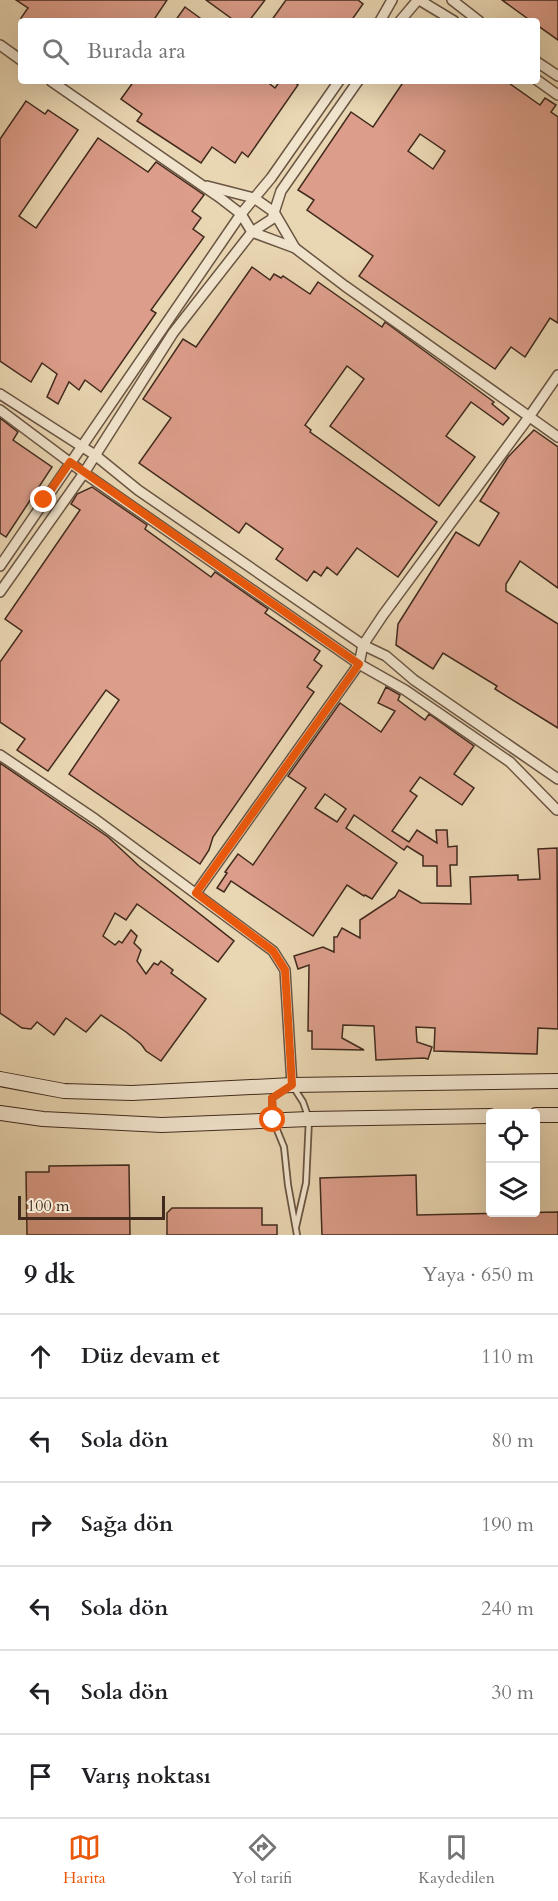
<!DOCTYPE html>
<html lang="tr">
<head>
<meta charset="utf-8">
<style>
  body { margin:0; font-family:Cardo,serif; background:#f2f2f2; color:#202124 }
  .controls { position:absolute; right:18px; bottom:18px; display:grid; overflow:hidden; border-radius:6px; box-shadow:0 6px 24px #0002 }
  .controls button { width:54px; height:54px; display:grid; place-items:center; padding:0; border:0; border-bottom:2px solid #e0e0e0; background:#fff; color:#202124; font:30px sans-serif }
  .scale { position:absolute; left:18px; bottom:15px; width:147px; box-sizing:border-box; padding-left:6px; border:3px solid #402a1d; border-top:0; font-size:16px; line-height:21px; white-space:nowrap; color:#402a1d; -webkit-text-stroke:4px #f1e4cd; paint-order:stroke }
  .stop { position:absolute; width:18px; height:18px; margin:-14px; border:4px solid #ea580c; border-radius:50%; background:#fff }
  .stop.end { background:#ea580c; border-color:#fff; box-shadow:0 2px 6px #0008 }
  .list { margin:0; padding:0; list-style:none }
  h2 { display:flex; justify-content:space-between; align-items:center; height:78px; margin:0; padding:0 24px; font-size:26px }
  h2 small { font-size:20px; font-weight:400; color:#757577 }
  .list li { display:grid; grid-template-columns:39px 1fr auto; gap:18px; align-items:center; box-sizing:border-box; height:84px; padding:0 24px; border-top:2px solid #e0e0e0 }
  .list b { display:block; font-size:22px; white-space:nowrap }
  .list em { font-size:20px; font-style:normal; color:#757577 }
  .icon { flex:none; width:33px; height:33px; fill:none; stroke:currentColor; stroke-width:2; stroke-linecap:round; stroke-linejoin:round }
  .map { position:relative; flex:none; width:558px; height:1235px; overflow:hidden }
  .search { position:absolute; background:#fff; box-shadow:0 6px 24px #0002; left:18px; right:18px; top:18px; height:66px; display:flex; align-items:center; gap:15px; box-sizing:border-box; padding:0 21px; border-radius:6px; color:#757577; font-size:22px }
  .sheet { height:582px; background:#fff }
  nav { display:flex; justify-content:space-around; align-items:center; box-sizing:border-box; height:84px; border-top:2px solid #e0e0e0; background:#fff; font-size:16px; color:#757577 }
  nav a { display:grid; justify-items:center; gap:3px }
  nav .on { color:#ea580c }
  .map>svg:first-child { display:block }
  .building { fill:#dc9d8a; stroke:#402a1d; stroke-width:1.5; fill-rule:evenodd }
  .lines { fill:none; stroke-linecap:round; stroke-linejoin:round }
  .lane-casing { stroke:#6a5542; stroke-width:8 }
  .street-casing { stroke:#6a5542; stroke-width:12 }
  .secondary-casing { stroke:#402a1d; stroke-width:16 }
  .lane { stroke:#f1e4cd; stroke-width:4.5 }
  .street { stroke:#f1e4cd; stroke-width:9 }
  .secondary { stroke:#f1e4cd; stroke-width:14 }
  .route { stroke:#ea580c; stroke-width:8 }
</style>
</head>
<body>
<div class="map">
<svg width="558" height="1235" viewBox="0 0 558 1235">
  <rect width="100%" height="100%" fill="#e9d6b2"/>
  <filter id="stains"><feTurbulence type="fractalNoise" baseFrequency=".00333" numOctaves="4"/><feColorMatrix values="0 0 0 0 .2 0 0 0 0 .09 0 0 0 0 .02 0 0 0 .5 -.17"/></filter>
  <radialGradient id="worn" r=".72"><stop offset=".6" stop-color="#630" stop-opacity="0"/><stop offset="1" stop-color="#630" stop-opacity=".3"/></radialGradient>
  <g class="building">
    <path d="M16 0H167L153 21H25L21 18 28 8Z"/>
    <path d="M206 0H265L249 21H235Z"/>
    <path d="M286 0H358L363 4 351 21H271Z"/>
    <path d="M502 0H558V40L537 25V21H531Z"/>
    <path d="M185 7 204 21H175Z"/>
    <path d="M134 81H266L275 88 280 81H293L298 85 248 157 242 152 235 163 212 147 201 163 137 121 142 114 121 99Z"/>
    <path d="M404 81H506L540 105 545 98 556 105 551 112 558 117V323L550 318 525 357 511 347 495 369 359 276 373 256 307 210 314 200 298 190 351 112 373 127ZM420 134 445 151 433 169 408 151Z"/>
    <path d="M26 101 45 114 48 110 78 130 19 216 36 228 98 138 148 172 156 162 204 195 192 211 201 218 193 229 204 237 151 310 156 313 101 392 85 380 79 390 69 382 58 404 47 397 57 374 42 363 31 382 0 361V139Z"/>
    <path d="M252 267 270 280 274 274 281 278 283 276 310 294 318 282 382 327 385 322 494 402 492 404 509 418 503 425 471 402 446 436 475 457 439 506 330 426 364 379 347 366 305 425 311 430 310 432 437 522 398 577 357 548 337 575 327 567 321 576 314 571 307 581 276 559 283 549 246 523 239 533 139 463 171 418 143 399 183 339 196 347Z"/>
    <path d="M0 418 18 432 13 440 52 467 6 537 0 533Z"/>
    <path d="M534 430 558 447V588L520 561 506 584V591L558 624V728L495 689 497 686 443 653 433 669 396 645 398 624 456 532 479 546 499 513 480 501 508 457Z"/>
    <path d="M92 487 147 525 145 529 211 577 215 572 268 609 265 613 320 651 314 660 322 666 307 687 314 692 213 837 209 850 200 864 69 774 119 700 106 690 48 771 17 750 25 739 0 722V662L22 631 5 619 80 510 71 504 77 494Z"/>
    <path d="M386 687 400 695 398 700 425 720 429 714 474 746 454 774 474 788 462 805 420 777 410 791 417 796 392 831 409 842 417 830 437 843 436 830H447L448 847 457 846V865H450L451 886H437V866H423V856L407 846 404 850 354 815 346 828 397 863 372 899 365 895 364 896 347 885 313 936 231 881 224 892 217 888 227 873 225 872 238 854 253 865 306 788 288 776 340 703 381 732 395 711 378 703ZM325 794 346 809 337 822 315 808Z"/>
    <path d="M0 763 108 837 139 866 234 941 218 962 137 904 126 920 115 913 103 936 115 945 119 941 122 943 131 930 137 936 134 943 141 950 137 961 146 974 154 963 158 965 161 961 173 970 171 973 206 999 161 1061 146 1051 141 1044 126 1032 101 1015 86 1032 66 1018 54 1035 37 1022 31 1029 22 1028 0 1013Z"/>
    <path d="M557 848 558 1029 538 1028 537 1054 434 1051 435 1028 416 1027 417 1042 432 1047 428 1059 424 1058 376 1060 374 1026 343 1025 342 1038 364 1050 312 1049V1031H308L309 965 298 969 294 956 323 947 334 952V937H337L342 928 360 938V920L395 897 399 890 421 903 471 904 470 877 518 875V880L540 879 538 849Z"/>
    <path d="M129 1165 130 1235H27L26 1172H49V1166Z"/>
    <path d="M416 1175 417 1215 558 1212V1235H322L320 1178Z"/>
    <path d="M172 1208H262V1225H277V1235H167V1213Z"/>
  </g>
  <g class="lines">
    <g class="lane-casing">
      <g id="lane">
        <path d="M294 1088 303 1102 309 1119 306 1183 296 1227"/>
        <path d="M285 1089 272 1098 273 1120 284 1147 288 1185 297 1235"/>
      </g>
    </g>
    <g class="street-casing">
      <g id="street">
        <path d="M452 0 479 21"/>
        <path d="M421 1 454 21"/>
        <path d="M380 21 392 0"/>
        <path d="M400 21 416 2"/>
        <path d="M0 45 21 60"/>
        <path d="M537 62 558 76"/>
        <path d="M537 80 558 95"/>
        <path d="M51 81 219 197 241 214 252 232 295 248 345 286 558 437"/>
        <path d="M207 186 254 198 274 212 295 248"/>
        <path d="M0 394 95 455 138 490 363 645 386 656 414 680 558 779"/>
        <path d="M0 410 84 473 359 664 405 690 510 762 557 810"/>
        <path d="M0 566 241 214 271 178 339 81"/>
        <path d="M0 592 84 473 173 333 252 232 272 219 281 191 358 81"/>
        <path d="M0 755 95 819 273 951 285 970 292 1085"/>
        <path d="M196 893 359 664 363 645 383 615 529 417 558 375"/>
      </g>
    </g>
    <g class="secondary-casing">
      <g id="secondary">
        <path d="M0 1079 64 1091 132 1093 292 1085 558 1081"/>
        <path d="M0 1113 43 1119 162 1125 309 1119 490 1116"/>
        <path d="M536 1115H558"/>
      </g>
    </g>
    <use href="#lane" class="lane"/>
    <use href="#street" class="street"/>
    <use href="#secondary" class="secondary"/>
  </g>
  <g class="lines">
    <path class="route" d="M44 500 70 462 359 664 196 893 273 951 285 970 292 1085 272 1098 273 1120"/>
  </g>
  <rect width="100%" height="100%" filter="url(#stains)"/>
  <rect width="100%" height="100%" fill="url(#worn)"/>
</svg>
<div class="controls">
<button><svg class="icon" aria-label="locate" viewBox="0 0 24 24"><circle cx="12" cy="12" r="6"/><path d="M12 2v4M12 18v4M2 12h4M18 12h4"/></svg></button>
<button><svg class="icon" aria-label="layers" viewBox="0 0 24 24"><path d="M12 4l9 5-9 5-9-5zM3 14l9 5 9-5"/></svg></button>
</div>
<div class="scale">100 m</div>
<div class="stop" style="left:273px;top:1120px"></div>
<div class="stop end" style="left:44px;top:500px"></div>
<div class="search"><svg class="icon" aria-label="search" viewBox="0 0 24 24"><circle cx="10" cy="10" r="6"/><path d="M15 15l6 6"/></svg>Burada ara</div>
</div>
<section class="sheet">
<h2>9 dk<small>Yaya · 650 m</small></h2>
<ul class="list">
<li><svg class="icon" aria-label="ahead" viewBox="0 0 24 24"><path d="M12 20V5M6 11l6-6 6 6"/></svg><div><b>Düz devam et</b></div><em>110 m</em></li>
<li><svg class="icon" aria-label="left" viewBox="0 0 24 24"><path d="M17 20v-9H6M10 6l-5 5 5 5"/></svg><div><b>Sola dön</b></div><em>80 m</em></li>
<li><svg class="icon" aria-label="right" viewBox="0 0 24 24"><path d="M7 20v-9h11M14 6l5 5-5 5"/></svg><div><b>Sağa dön</b></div><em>190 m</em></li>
<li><svg class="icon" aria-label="left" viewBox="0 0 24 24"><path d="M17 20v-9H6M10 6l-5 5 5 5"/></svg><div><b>Sola dön</b></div><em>240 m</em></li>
<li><svg class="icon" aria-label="left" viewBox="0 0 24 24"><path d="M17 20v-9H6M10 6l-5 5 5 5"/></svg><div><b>Sola dön</b></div><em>30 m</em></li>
<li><svg class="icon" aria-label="arrive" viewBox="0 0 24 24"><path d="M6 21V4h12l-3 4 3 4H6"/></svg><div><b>Varış noktası</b></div></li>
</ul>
</section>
<nav>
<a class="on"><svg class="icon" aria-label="map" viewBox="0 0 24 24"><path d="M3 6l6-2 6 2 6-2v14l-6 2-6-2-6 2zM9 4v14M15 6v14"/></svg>Harita</a>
<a><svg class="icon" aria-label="directions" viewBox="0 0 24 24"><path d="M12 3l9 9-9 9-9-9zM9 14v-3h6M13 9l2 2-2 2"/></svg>Yol tarifi</a>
<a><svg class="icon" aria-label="saved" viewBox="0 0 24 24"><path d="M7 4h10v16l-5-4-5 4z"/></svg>Kaydedilen</a>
</nav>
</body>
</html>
